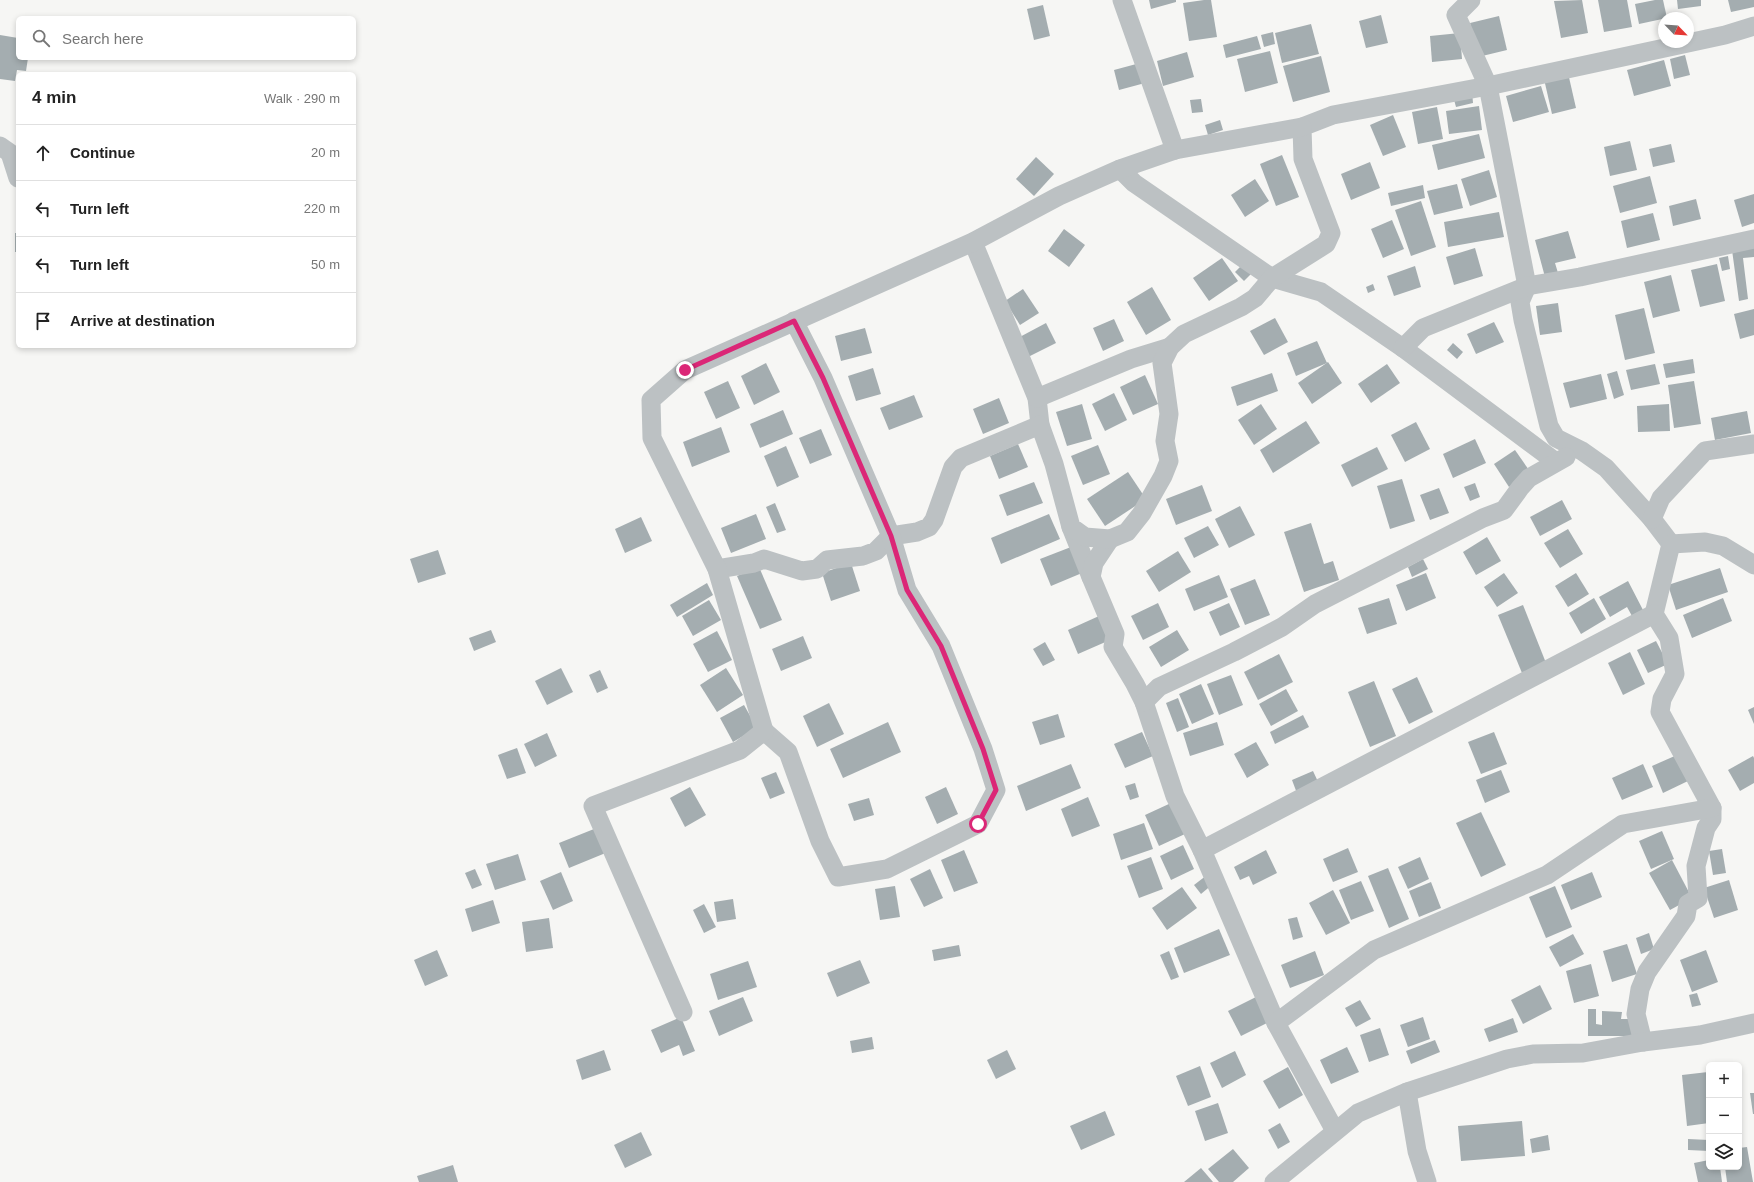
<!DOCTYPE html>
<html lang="en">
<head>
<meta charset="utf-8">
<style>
  body { margin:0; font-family:Helvetica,sans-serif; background:#f6f6f6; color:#222 }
  .controls { position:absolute; right:12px; bottom:12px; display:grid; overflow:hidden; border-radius:6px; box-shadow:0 2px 6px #0003 }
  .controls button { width:36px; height:36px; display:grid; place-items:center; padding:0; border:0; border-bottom:1px solid #e0e0e0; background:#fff; color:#222; font:20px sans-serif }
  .compass { position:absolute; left:1658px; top:12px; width:36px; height:36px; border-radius:50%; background:#fff; box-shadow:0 2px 6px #0003; rotate:115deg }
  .stop { position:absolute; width:12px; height:12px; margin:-9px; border:3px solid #db2777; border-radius:50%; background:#fff }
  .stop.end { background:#db2777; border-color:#fff; box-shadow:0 1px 4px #0008 }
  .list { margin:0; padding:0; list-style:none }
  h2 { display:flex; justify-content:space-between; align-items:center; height:52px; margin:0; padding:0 16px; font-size:17px }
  h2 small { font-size:13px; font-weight:400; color:#767676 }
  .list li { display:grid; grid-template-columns:26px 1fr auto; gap:12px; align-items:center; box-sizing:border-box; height:56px; padding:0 16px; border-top:1px solid #e0e0e0 }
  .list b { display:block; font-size:15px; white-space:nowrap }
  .list em { font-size:13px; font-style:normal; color:#767676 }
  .icon { flex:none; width:22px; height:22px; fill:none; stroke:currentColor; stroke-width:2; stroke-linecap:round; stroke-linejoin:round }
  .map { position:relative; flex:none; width:1754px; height:1182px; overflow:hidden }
  .search { position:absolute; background:#fff; box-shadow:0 2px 6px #0003; left:16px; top:16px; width:340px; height:44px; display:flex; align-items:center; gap:10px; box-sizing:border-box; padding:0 14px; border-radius:6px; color:#767676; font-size:15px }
  .panel { position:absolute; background:#fff; box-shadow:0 2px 6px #0003; left:16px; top:72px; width:340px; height:276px; border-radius:6px }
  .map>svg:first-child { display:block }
  .building { fill:#a4adb0 }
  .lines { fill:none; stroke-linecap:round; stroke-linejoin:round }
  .minor { stroke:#bcc1c3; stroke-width:19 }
  .route { stroke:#db2777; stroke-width:5 }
</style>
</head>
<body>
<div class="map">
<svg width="1754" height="1182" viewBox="0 0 1754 1182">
  <rect width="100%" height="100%" fill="#f6f6f4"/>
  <g class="building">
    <path d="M1149 0H1176V2L1151 9Z"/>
    <path d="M1204 0H1211L1217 37 1189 41 1183 3Z"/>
    <path d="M1582 0 1588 33 1561 38 1554 1Z"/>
    <path d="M1598 0H1627L1632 27 1604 32Z"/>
    <path d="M1655 0H1663L1667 18 1639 24 1635 4Z"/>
    <path d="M1677 0H1701V6L1678 9Z"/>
    <path d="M1728 0H1754V7L1731 12Z"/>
    <path d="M1043 5 1050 36 1034 40 1027 9Z"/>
    <path d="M1381 15 1388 43 1366 48 1359 21Z"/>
    <path d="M1499 16 1507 50 1478 57 1470 23Z"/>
    <path d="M1311 24 1319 54 1282 63 1275 33Z"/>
    <path d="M1273 32 1275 44 1264 47 1261 35Z"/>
    <path d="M1460 33 1462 59 1432 62 1430 36Z"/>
    <path d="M0 35 18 38V58H28L26 71 17 70 15 81 0 79Z"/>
    <path d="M1257 36 1261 49 1226 58 1223 45Z"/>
    <path d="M1270 51 1278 83 1245 92 1237 59Z"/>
    <path d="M1187 52 1194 77 1163 86 1157 61Z"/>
    <path d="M1685 55 1690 75 1674 79 1670 59Z"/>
    <path d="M1321 56 1330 92 1293 102 1283 66Z"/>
    <path d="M1664 60 1671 86 1634 96 1627 70Z"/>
    <path d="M1140 63 1145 83 1119 90 1114 70Z"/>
    <path d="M1568 73 1576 108 1552 114 1544 79Z"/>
    <path d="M1541 86 1549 112 1513 122 1506 96Z"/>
    <path d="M1472 92 1473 103 1456 107 1453 96Z"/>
    <path d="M1201 99 1203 112 1192 113 1190 100Z"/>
    <path d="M1479 106 1482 130 1449 134 1446 111Z"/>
    <path d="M1437 107 1443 139 1418 144 1412 112Z"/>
    <path d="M1393 115 1406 147 1383 156 1370 125Z"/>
    <path d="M1220 120 1223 130 1208 135 1205 125Z"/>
    <path d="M1479 134 1485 158 1438 170 1432 145Z"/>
    <path d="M1630 141 1637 170 1610 176 1604 147Z"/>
    <path d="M1671 144 1675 162 1653 167 1649 149Z"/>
    <path d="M1282 155 1299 197 1276 206 1260 164Z"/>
    <path d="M1036 157 1054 174 1034 196 1016 179Z"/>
    <path d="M1370 162 1380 188 1351 200 1341 174Z"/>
    <path d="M1489 170 1497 197 1470 206 1461 179Z"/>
    <path d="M1650 176 1657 203 1620 213 1613 186Z"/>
    <path d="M1255 179 1269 201 1245 217 1231 195Z"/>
    <path d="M1457 184 1463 208 1434 215 1427 191Z"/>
    <path d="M1423 185 1425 198 1391 206 1388 193Z"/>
    <path d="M1754 194V223L1742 227 1734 200Z"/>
    <path d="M1696 199 1701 219 1673 226 1669 206Z"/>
    <path d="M1421 201 1436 247 1411 256 1395 210Z"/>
    <path d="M1499 212 1504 237 1448 247 1444 222Z"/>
    <path d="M1653 213 1660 240 1627 248 1621 221Z"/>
    <path d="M1392 220 1404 249 1383 258 1371 229Z"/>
    <path d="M1064 229 1085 245 1069 267 1048 251Z"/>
    <path d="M1568 231 1576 258 1555 263 1558 273 1545 277 1535 240Z"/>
    <rect x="15" y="233" width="3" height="19"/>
    <path d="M1754 247V257L1743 258 1748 299 1739 301 1732 250Z"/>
    <path d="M1475 248 1483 276 1454 285 1446 257Z"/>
    <path d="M1728 256 1730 269 1722 271 1719 258Z"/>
    <path d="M1222 258 1238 281 1209 301 1193 278Z"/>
    <path d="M1243 264 1252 273 1244 281 1235 272Z"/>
    <path d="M1717 264 1725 301 1700 307 1691 270Z"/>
    <path d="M1415 266 1421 287 1394 296 1387 276Z"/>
    <path d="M1671 275 1680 311 1653 318 1644 282Z"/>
    <path d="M1373 284 1375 290 1368 293 1366 287Z"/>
    <path d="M1152 287 1171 320 1146 335 1127 302Z"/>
    <path d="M1023 289 1039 313 1020 325 1005 301Z"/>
    <path d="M1558 303 1562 332 1540 335 1536 306Z"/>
    <path d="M1644 308 1655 353 1625 360 1615 315Z"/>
    <path d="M1754 309V335L1740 339 1734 314Z"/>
    <path d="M1275 318 1288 342 1264 355 1250 331Z"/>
    <path d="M1114 319 1124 341 1103 351 1093 328Z"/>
    <path d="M1494 322 1504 342 1476 354 1467 334Z"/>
    <path d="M1046 323 1056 343 1026 358 1016 339Z"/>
    <path d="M865 328 872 353 841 361 835 336Z"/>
    <path d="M1317 341 1327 363 1296 376 1287 353Z"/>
    <path d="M1453 343 1463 352 1457 359 1447 350Z"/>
    <path d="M1693 359 1695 373 1666 378 1663 364Z"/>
    <path d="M1328 362 1342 383 1312 404 1298 383Z"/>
    <path d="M766 363 780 392 754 405 741 376Z"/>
    <path d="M1387 364 1400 383 1371 403 1358 384Z"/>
    <path d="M1655 364 1660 384 1631 390 1626 370Z"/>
    <path d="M873 368 881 394 856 401 848 376Z"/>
    <path d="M1617 371 1624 395 1614 399 1607 374Z"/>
    <path d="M1272 373 1278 391 1237 406 1231 387Z"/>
    <path d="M1601 374 1607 399 1570 408 1563 383Z"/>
    <path d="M1145 375 1158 404 1133 415 1120 387Z"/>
    <path d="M728 381 740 408 716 419 704 392Z"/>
    <path d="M1694 381 1701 424 1674 428 1668 385Z"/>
    <path d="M1114 393 1127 420 1105 431 1092 404Z"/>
    <path d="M914 395 923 417 889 430 880 408Z"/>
    <path d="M999 398 1009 423 983 434 973 409Z"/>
    <path d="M1082 404 1092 439 1067 446 1056 412Z"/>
    <path d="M1261 404 1277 429 1254 445 1238 420Z"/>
    <path d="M1669 404 1670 431 1638 432 1637 406Z"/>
    <path d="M783 410 793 434 760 448 750 424Z"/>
    <path d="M1747 411 1751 433 1715 440 1711 418Z"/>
    <path d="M1306 421 1320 443 1273 473 1260 450Z"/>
    <path d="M1416 422 1430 449 1405 462 1391 435Z"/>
    <path d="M721 427 730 452 692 467 683 442Z"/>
    <path d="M821 429 832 455 810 464 799 438Z"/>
    <path d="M1475 439 1486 463 1453 478 1443 454Z"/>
    <path d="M1018 444 1028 467 999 479 990 456Z"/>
    <path d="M1098 445 1110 474 1083 485 1071 456Z"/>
    <path d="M786 446 799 477 777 487 764 456Z"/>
    <path d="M1377 447 1388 469 1352 487 1341 465Z"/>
    <path d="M1515 450 1531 473 1509 487 1494 464Z"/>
    <path d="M1128 472 1146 499 1105 526 1087 499Z"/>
    <path d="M1402 479 1415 521 1390 529 1377 486Z"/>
    <path d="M1034 482 1043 503 1007 516 999 495Z"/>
    <path d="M1475 483 1480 497 1470 501 1464 487Z"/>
    <path d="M1202 485 1212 511 1176 525 1166 499Z"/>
    <path d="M1439 488 1449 513 1430 520 1420 495Z"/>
    <path d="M1562 500 1572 519 1540 536 1530 517Z"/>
    <path d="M775 503 786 530 777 533 766 507Z"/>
    <path d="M1240 506 1255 535 1229 548 1215 519Z"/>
    <path d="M756 514 766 539 731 553 721 528Z"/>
    <path d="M1049 514 1060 539 1001 564 991 538Z"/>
    <path d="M641 517 652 541 625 553 615 529Z"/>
    <path d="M1311 523 1324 564 1333 561 1339 580 1304 592 1284 532Z"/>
    <path d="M1208 526 1219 545 1194 558 1184 538Z"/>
    <path d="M1568 529 1583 554 1560 568 1544 543Z"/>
    <path d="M1487 537 1501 561 1476 575 1463 552Z"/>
    <path d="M1071 547 1082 573 1051 586 1040 559Z"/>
    <path d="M438 550 446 574 418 583 410 559Z"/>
    <path d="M1178 551 1191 572 1159 592 1146 571Z"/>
    <path d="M1423 559 1428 569 1412 577 1408 567Z"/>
    <path d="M851 563 860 591 831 601 822 573Z"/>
    <path d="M759 567 782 620 760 629 737 576Z"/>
    <path d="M1720 568 1728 592 1676 610 1668 585Z"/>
    <path d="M1426 573 1436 598 1406 611 1396 585Z"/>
    <path d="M1504 573 1518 593 1497 607 1484 587Z"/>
    <path d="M1576 573 1589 594 1568 607 1555 586Z"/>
    <path d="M1219 575 1228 597 1194 611 1185 589Z"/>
    <path d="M1255 579 1270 615 1245 625 1230 589Z"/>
    <path d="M1628 581 1643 610 1632 616 1627 607 1610 617 1599 597Z"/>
    <path d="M707 583 713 595 677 617 670 605Z"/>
    <path d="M1389 598 1397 624 1367 634 1358 608Z"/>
    <path d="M1594 598 1606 619 1581 634 1569 613Z"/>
    <path d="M1723 598 1732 621 1692 638 1683 615Z"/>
    <path d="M709 600 721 620 693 636 682 616Z"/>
    <path d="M1158 603 1169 627 1143 640 1131 616Z"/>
    <path d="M1229 603 1240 627 1220 636 1209 612Z"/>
    <path d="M1523 605 1546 663 1522 673 1498 615Z"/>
    <path d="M1099 616 1110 640 1078 654 1068 630Z"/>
    <path d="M491 630 496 642 474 651 469 638Z"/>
    <path d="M1177 630 1189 650 1161 667 1149 647Z"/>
    <path d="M717 631 732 660 708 672 693 644Z"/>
    <path d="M803 636 812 658 781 671 772 649Z"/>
    <path d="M1656 641 1668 664 1648 673 1637 650Z"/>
    <path d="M1045 642 1055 660 1043 666 1033 649Z"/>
    <path d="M1630 652 1645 684 1623 695 1608 663Z"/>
    <path d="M1279 654 1293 682 1258 700 1244 672Z"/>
    <path d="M561 668 573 692 547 705 535 681Z"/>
    <path d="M726 668 743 695 717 712 700 685Z"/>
    <path d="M600 670 608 688 597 693 589 675Z"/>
    <path d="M1231 675 1243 705 1219 715 1207 684Z"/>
    <path d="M1417 677 1433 712 1409 724 1392 689Z"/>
    <path d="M1374 681 1396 736 1370 747 1348 692Z"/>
    <path d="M1201 684 1214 714 1192 724 1179 694Z"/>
    <path d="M1286 689 1298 711 1271 726 1259 704Z"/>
    <path d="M1178 698 1189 727 1177 732 1166 703Z"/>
    <path d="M829 703 844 734 817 747 803 716Z"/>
    <path d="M744 705 757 728 733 742 720 718Z"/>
    <path d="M1754 707V724L1748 710Z"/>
    <path d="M1058 714 1065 737 1040 745 1032 722Z"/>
    <path d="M1303 715 1309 727 1275 744 1270 732Z"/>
    <path d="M888 722 901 752 843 778 830 749Z"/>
    <path d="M1217 722 1224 745 1190 756 1183 733Z"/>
    <path d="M1142 732 1153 756 1125 768 1114 744Z"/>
    <path d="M1494 732 1507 764 1481 774 1468 742Z"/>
    <path d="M547 733 557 756 535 767 524 744Z"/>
    <path d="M1256 742 1269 765 1247 778 1234 754Z"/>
    <path d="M517 748 526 773 507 779 498 755Z"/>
    <path d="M1677 755 1688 781 1663 793 1652 766Z"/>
    <path d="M1753 756 1754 758V783L1740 791 1728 770Z"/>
    <path d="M1071 764 1081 788 1026 811 1017 786Z"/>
    <path d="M1643 764 1653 787 1622 800 1612 778Z"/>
    <path d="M1501 770 1510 792 1485 803 1476 780Z"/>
    <path d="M1313 771 1320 786 1298 796 1292 780Z"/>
    <path d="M776 772 785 793 770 799 761 778Z"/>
    <path d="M1135 783 1139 797 1130 800 1125 786Z"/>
    <path d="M690 787 706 815 685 827 670 798Z"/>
    <path d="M946 787 958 814 937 824 925 797Z"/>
    <path d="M1088 797 1100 826 1072 837 1061 809Z"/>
    <path d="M869 798 874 815 854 821 848 804Z"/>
    <path d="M1171 803 1185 834 1159 846 1145 815Z"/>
    <path d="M1481 812 1506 865 1481 877 1456 823Z"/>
    <path d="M1144 823 1153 849 1121 860 1113 834Z"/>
    <path d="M599 827 608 852 569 868 559 843Z"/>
    <path d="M1662 831 1674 859 1651 869 1639 841Z"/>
    <path d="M1183 845 1194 869 1171 880 1160 856Z"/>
    <path d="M1348 848 1358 872 1333 882 1323 859Z"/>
    <path d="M1722 849 1726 873 1713 875 1709 851Z"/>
    <path d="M964 850 978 883 954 892 941 860Z"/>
    <path d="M1266 850 1277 873 1253 885 1249 876 1240 880 1234 867Z"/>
    <path d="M518 854 526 880 495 890 486 864Z"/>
    <path d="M1151 857 1163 889 1139 898 1127 866Z"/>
    <path d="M1420 857 1429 879 1408 889 1398 867Z"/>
    <path d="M1672 860 1692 898 1670 910 1649 873Z"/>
    <path d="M1388 868 1409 919 1389 928 1368 876Z"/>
    <path d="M475 869 482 885 472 889 465 873Z"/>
    <path d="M930 869 943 898 924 907 910 879Z"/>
    <path d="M561 872 573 901 553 910 540 881Z"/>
    <path d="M1592 872 1602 897 1571 910 1561 885Z"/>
    <path d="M1207 875 1214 883 1201 894 1194 885Z"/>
    <path d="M1729 880 1738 910 1714 918 1704 888Z"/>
    <path d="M1361 881 1374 911 1351 920 1339 890Z"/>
    <path d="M1431 882 1441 908 1419 917 1409 891Z"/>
    <path d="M895 886 900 917 880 920 875 889Z"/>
    <path d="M1555 886 1572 927 1546 938 1529 897Z"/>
    <path d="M1182 887 1197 908 1167 930 1152 908Z"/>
    <path d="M1333 890 1350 923 1326 935 1309 903Z"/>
    <path d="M733 899 736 919 717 922 714 902Z"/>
    <path d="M493 900 500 923 472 932 465 909Z"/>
    <path d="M704 904 716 927 704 933 693 910Z"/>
    <path d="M1297 917 1303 937 1293 940 1288 919Z"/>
    <path d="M549 918 553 948 526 952 522 922Z"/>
    <path d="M1219 929 1230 955 1184 973 1174 948Z"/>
    <path d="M1649 933 1654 949 1641 954 1636 938Z"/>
    <path d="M1573 934 1584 954 1560 967 1549 947Z"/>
    <path d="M1627 944 1637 974 1612 982 1603 951Z"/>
    <path d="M959 945 961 956 934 961 932 950Z"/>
    <path d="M437 950 448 976 425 986 414 960Z"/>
    <path d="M1706 950 1718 982 1692 992 1680 960Z"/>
    <path d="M1169 951 1179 977 1171 980 1160 955Z"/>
    <path d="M1315 951 1324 975 1290 988 1281 965Z"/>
    <path d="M860 960 870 983 837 997 827 973Z"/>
    <path d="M748 961 757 987 718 1000 710 974Z"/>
    <path d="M1591 964 1599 996 1574 1003 1566 971Z"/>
    <path d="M1540 985 1552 1009 1523 1024 1511 1000Z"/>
    <path d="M1697 993 1701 1005 1692 1007 1689 995Z"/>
    <path d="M1258 996 1271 1021 1241 1036 1228 1011Z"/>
    <path d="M743 997 753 1021 719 1036 709 1011Z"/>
    <path d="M1360 1000 1371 1019 1356 1027 1345 1008Z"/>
    <path d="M1588 1009H1596V1024L1602 1025V1011L1622 1012 1621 1019H1635V1036H1588Z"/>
    <path d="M681 1017 695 1051 683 1056 679 1045 661 1053 651 1030Z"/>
    <path d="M1423 1017 1430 1039 1408 1047 1400 1025Z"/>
    <path d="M1513 1018 1518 1032 1489 1042 1484 1029Z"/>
    <path d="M1380 1028 1389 1055 1369 1062 1360 1035Z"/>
    <path d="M872 1037 874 1049 852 1053 850 1041Z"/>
    <path d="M1435 1040 1440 1052 1411 1064 1406 1051Z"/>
    <path d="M1347 1047 1359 1072 1331 1084 1320 1060Z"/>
    <path d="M604 1050 611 1070 582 1080 576 1060Z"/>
    <path d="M1007 1050 1016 1069 996 1079 987 1060Z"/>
    <path d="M1235 1051 1246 1075 1222 1088 1210 1063Z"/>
    <path d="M1200 1066 1211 1097 1188 1106 1176 1076Z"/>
    <path d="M1288 1067 1303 1095 1279 1109 1263 1081Z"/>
    <path d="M1708 1072 1709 1123 1687 1126 1682 1075Z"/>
    <path d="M1750 1093H1754V1114H1753Z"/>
    <path d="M1218 1103 1228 1133 1205 1141 1195 1111Z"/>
    <path d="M1105 1111 1115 1135 1081 1150 1070 1126Z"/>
    <path d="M1522 1121 1525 1156 1461 1161 1458 1126Z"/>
    <path d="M1280 1123 1290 1142 1278 1149 1268 1130Z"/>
    <path d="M641 1132 652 1155 625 1168 614 1145Z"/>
    <path d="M1548 1135 1550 1150 1532 1153 1530 1139Z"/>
    <path d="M1688 1139 1709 1140V1151L1688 1150Z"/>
    <path d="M1747 1147 1753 1182H1727L1725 1167H1739V1148Z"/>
    <path d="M1233 1149 1249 1168 1233 1182H1219L1208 1169Z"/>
    <path d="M1709 1160V1167H1720L1722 1182H1698L1694 1163Z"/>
    <path d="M453 1165 458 1182H419L417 1176Z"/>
    <path d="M1201 1168 1213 1182H1184Z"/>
  </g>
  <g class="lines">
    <g class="minor">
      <path d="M1122 0 1175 150"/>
      <path d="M1471 0 1456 15 1488 86 1527 286 1520 302 1523 320 1549 426 1556 438 1582 451 1606 468 1652 519 1671 544 1654 614 1669 638 1675 674 1662 699 1660 712 1712 808V819L1706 828 1696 866 1698 898 1688 904 1686 916 1647 972 1640 989 1636 1014 1643 1042"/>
      <path d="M0 146 10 153 18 178"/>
      <path d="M1120 169 1134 183 1272 278 1321 292 1403 348 1556 462"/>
      <path d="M973 242 1037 398 1040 425"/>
      <path d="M1403 348 1423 328 1527 286 1580 277 1754 239"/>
      <path d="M1037 398 1131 359 1170 347"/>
      <path d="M1652 519 1661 498 1705 451 1754 444"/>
      <path d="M1071 527 1091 577"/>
      <path d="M1110 539 1094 563 1091 577 1115 634 1113 647 1135 684 1144 702 1175 796 1202 850 1276 1023 1335 1131"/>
      <path d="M1671 544 1705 542 1723 546 1754 565"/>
      <path d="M717 569 754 563 764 559 802 571 817 569 827 560 863 556 876 551 891 536 917 532 929 527 934 520 953 467 961 458 1040 425 1054 464 1071 527 1085 537 1110 539 1127 532 1142 513 1163 476 1169 461 1165 441 1169 414 1162 363 1170 347 1184 334 1241 307 1255 298 1272 278 1326 244 1331 233 1303 159 1302 127 1333 115 1488 86 1725 35 1754 26"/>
      <path d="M1144 702 1159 687 1234 652 1282 627 1315 604 1483 518 1504 510 1520 488 1529 478 1566 457"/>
      <path d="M764 731 788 752 820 841 838 877 887 869 978 824 996 790 983 749 941 646 907 590 891 536 823 378 794 321"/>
      <path d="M1202 850 1654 614"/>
      <path d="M683 1012 593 806 740 750 764 731 717 569 652 438 651 400 685 370 973 242 1059 196 1120 169 1175 150 1302 127"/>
      <path d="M1276 1023 1374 950 1547 875 1623 824 1712 808"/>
      <path d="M1407 1092 1417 1151 1427 1182"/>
      <path d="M1274 1182 1358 1113 1407 1092 1507 1059 1533 1054 1583 1053 1643 1042 1700 1035 1754 1023"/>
    </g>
  </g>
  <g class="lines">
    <path class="route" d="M685 370 794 321 823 378 891 536 907 590 941 646 983 749 996 790 978 824"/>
  </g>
</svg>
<div class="controls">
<button>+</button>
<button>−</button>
<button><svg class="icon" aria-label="layers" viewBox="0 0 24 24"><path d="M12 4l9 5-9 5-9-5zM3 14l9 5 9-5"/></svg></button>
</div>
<svg class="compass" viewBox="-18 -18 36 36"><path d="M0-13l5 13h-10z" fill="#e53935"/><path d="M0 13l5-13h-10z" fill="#767676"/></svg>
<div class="stop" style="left:978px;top:824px"></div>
<div class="stop end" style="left:685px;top:370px"></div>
<div class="search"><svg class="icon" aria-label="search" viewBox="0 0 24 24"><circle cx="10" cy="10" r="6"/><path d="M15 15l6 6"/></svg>Search here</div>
<section class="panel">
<h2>4 min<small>Walk · 290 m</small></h2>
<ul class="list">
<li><svg class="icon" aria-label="ahead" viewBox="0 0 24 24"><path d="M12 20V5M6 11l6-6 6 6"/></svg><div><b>Continue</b></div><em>20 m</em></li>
<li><svg class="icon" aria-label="left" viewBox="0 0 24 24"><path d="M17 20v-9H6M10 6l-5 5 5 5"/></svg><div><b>Turn left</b></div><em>220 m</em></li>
<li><svg class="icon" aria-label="left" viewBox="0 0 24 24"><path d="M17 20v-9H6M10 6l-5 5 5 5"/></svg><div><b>Turn left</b></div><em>50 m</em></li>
<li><svg class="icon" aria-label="arrive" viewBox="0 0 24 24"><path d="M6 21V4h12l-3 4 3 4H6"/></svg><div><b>Arrive at destination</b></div></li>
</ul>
</section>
</div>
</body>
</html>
